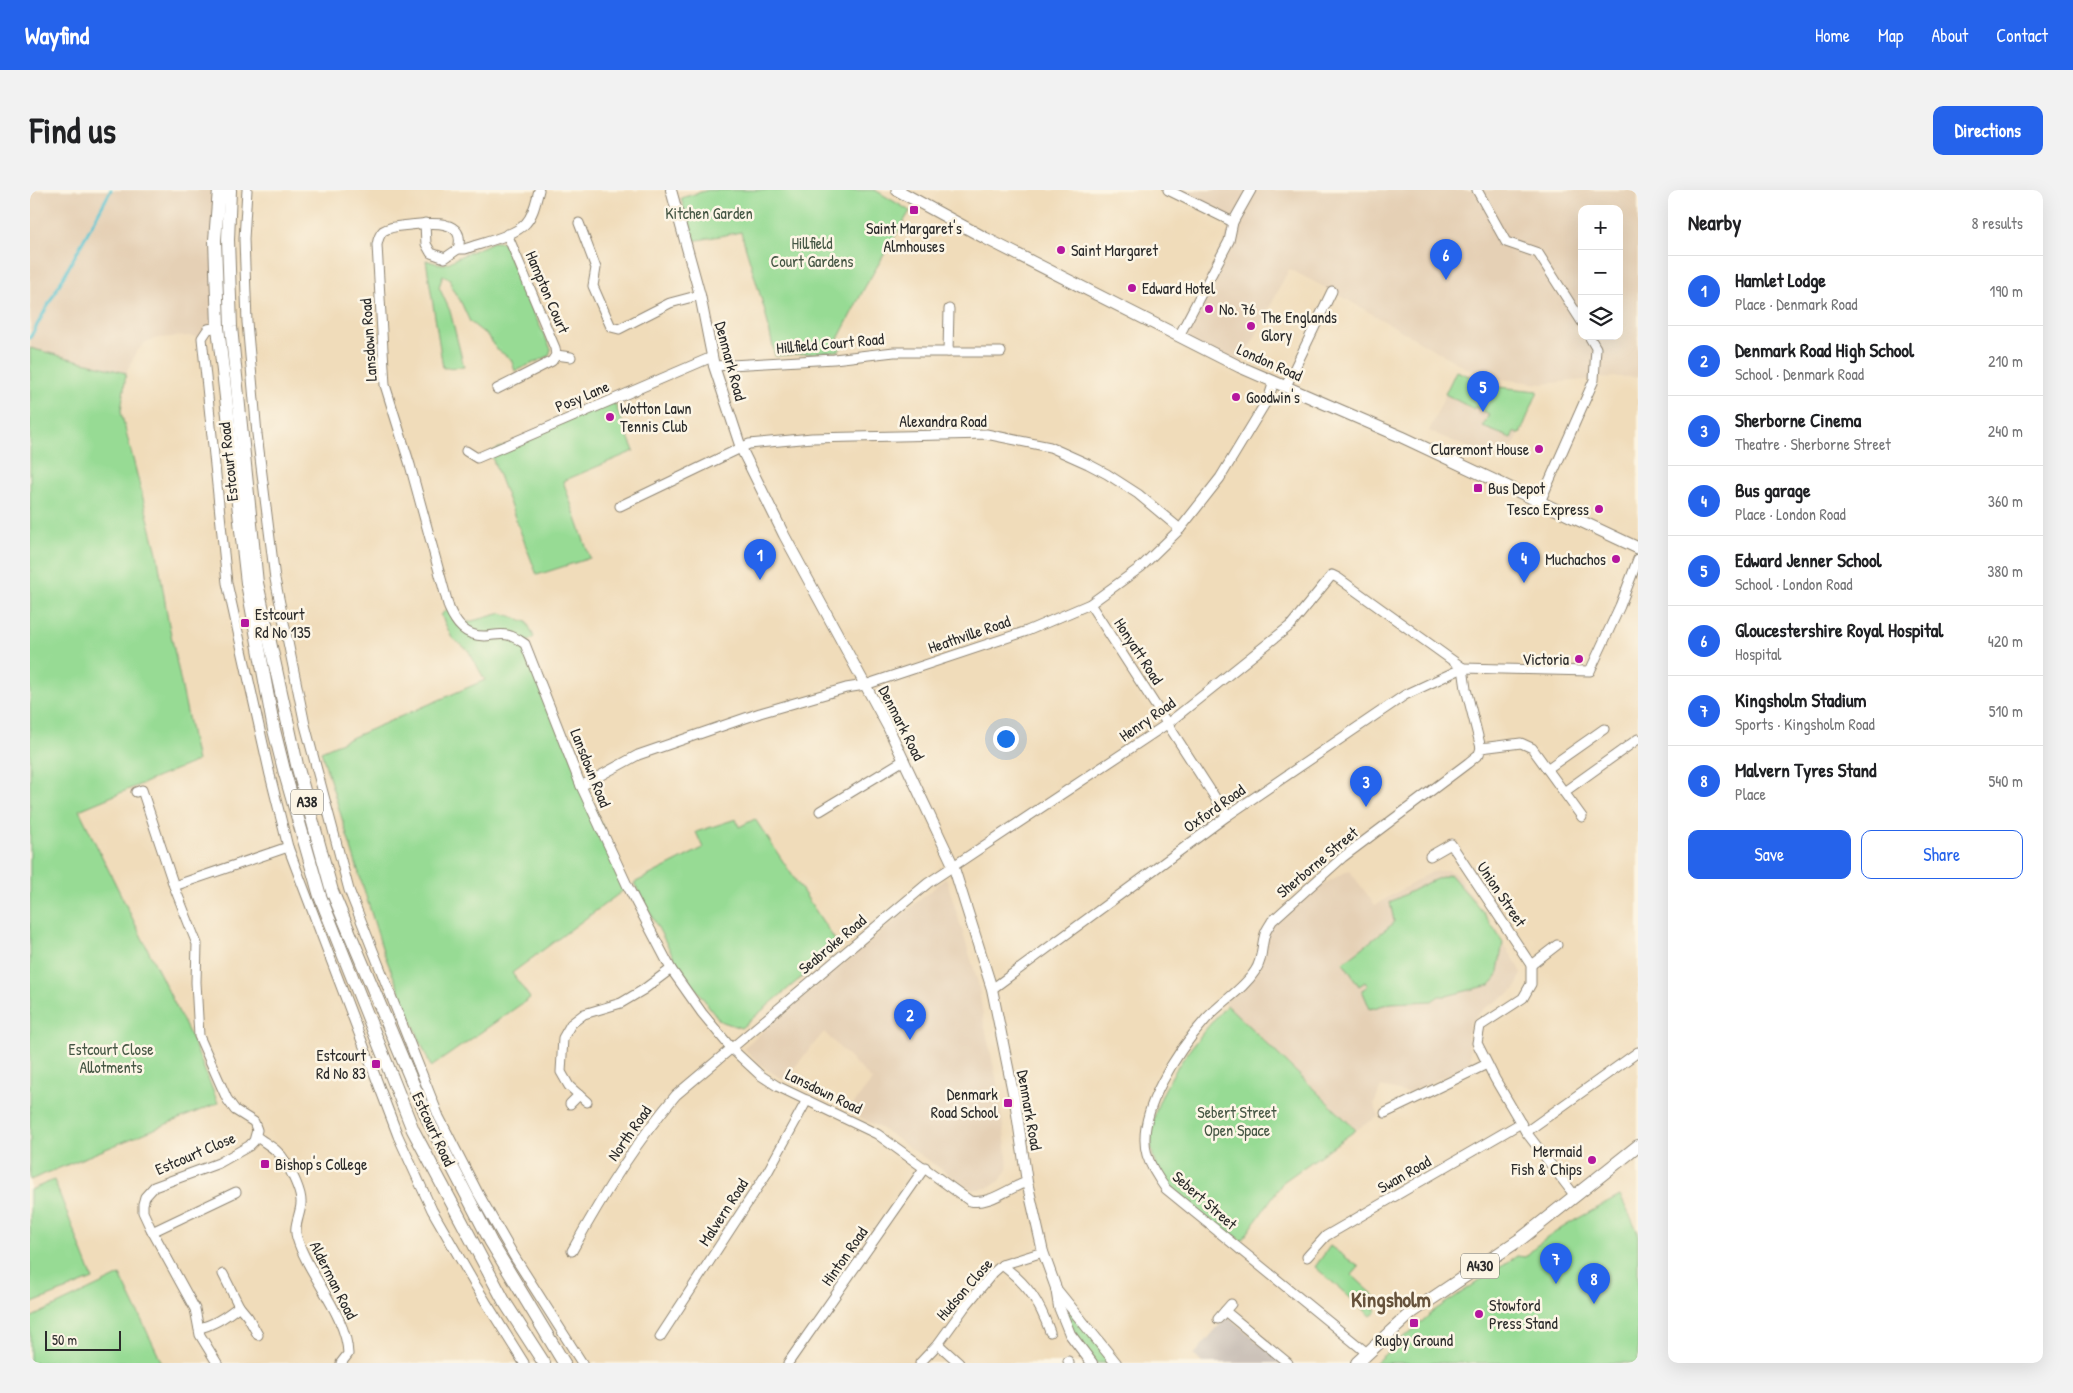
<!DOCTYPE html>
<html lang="en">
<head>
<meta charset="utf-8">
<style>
  body { margin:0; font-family:"Patrick Hand",sans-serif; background:#f2f2f2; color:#202124 }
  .controls { position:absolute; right:15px; top:15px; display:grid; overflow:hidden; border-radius:10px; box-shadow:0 5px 20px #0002 }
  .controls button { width:45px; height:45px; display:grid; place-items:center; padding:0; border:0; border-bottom:1px solid #e0e0e0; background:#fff; color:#202124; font:25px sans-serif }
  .scale { position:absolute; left:15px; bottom:12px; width:76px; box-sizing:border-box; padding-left:5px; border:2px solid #2b2b2b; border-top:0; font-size:14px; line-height:18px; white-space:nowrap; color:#2b2b2b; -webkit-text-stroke:4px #fcf5e5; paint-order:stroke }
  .you { position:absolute; left:975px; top:548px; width:18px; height:18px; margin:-12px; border:4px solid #fff; border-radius:50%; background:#1a73e8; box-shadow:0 0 0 8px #1a73e833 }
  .badge { display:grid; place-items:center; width:32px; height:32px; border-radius:50%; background:#2563eb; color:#fff; font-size:16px; font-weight:700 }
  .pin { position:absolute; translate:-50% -41px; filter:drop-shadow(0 1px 2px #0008) }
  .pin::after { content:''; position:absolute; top:26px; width:18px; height:15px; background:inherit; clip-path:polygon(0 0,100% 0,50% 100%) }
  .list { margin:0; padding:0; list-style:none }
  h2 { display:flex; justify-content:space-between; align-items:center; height:65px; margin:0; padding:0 20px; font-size:21px }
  h2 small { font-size:16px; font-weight:400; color:#757577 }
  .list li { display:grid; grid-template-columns:32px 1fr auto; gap:15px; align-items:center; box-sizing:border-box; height:70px; padding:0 20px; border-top:1px solid #e0e0e0 }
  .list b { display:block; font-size:19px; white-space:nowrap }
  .list p { margin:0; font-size:16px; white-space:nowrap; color:#757577 }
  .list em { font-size:16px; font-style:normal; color:#757577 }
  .actions { display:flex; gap:10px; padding:15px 20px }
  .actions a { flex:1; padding:11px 0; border:1px solid #2563eb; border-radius:10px; text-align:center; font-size:18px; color:#2563eb }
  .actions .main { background:#2563eb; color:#fff }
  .icon { flex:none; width:28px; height:28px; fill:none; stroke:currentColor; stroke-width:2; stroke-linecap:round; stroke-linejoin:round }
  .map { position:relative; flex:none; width:1608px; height:1173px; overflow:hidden; border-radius:10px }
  header { display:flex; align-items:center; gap:30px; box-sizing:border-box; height:70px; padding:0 25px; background:#2563eb; color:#fff }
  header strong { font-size:24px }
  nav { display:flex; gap:28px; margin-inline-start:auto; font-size:18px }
  .intro { display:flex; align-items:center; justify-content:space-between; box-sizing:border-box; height:120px; padding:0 30px }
  h1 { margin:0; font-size:35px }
  .button { padding:12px 22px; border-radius:10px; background:#2563eb; color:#fff; font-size:18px; font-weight:700 }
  main { display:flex; gap:30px; padding:0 30px }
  aside { flex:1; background:#fff; border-radius:10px; box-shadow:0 5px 20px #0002 }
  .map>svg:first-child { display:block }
  .built { fill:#e5d0b5; fill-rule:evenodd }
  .industrial { fill:#ccc2b9 }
  .green { fill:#97db94; stroke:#618360 }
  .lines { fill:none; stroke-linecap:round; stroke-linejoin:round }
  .stream { stroke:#59c5d2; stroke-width:3 }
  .minor-casing { stroke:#8e8472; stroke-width:11 }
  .tertiary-casing { stroke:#8e8472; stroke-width:12 }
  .secondary-casing { stroke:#8e8472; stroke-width:13 }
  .primary-casing { stroke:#8e8472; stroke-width:14 }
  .minor { stroke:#fff; stroke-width:9 }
  .tertiary { stroke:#fff; stroke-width:10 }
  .secondary { stroke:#fff; stroke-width:11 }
  .primary { stroke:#fff; stroke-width:12 }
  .poi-dot { fill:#b5179e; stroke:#fcf5e5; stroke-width:2 }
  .labels { text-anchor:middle; stroke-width:5; stroke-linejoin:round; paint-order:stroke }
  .shield { fill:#fcf5e5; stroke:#6a6863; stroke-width:1 }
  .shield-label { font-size:15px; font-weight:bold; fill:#2b2b2b }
  .park-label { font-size:16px; fill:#465745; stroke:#fcf5e5 }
  .poi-label { font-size:16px; fill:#2b2b2b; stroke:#fcf5e5; text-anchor:start }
  .street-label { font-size:16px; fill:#2b2b2b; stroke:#fcf5e5 }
  .district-label { font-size:21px; font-weight:bold; fill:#66523b; stroke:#fcf5e5 }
</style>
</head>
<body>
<header>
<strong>Wayfind</strong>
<nav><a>Home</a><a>Map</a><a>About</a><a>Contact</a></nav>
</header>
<div class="intro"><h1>Find us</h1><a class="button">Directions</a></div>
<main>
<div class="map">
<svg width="1608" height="1173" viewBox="0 0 1608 1173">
  <rect width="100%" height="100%" fill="#fcf5e5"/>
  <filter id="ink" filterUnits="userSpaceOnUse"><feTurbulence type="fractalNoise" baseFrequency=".02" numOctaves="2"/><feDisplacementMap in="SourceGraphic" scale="10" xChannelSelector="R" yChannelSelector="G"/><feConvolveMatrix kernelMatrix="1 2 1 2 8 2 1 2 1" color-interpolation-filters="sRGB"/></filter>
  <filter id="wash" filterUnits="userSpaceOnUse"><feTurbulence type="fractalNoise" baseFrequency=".0096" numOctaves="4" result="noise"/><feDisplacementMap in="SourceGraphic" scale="20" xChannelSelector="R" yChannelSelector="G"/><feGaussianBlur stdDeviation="1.12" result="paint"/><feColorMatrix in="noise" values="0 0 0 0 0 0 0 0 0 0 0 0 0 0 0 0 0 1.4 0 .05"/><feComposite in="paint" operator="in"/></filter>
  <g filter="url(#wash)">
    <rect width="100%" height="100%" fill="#f0dcba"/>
    <g class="built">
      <path d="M0 0H189L188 137 172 148 157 146 128 148 116 152 108 160 96 183 0 158Z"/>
      <path d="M1147 0H1608V187H1586L1512 194 1470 189 1436 178 1302 101 1259 79 1210 177 1149 146 1203 32ZM1552 19H1589V146H1552Z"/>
      <path d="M1426 181 1468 197 1508 201 1488 247 1474 273 1399 241Z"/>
      <path d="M1319 680 1345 715 1402 682 1417 680 1427 684 1489 777 1491 783 1487 797 1482 802 1452 820 1440 834 1438 845 1441 871 1435 877 1378 903 1351 897 1344 914 1349 926 1326 940 1194 812 1226 781 1235 743 1260 713Z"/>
      <path d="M916 688 948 792 954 833 966 887 976 956 978 978 970 991 957 998 942 1000 852 939 818 921 842 890 794 842 754 890 736 879 713 858Z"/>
    </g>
    <path class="industrial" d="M1197 1126 1252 1173H1172L1164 1165Z"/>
    <g class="green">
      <path d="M678 0H845L880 21 835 97 806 153 811 157 809 161 745 166 735 121 711 42 663 51 651 8Z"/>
      <path d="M463 52H471L474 54 493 101 521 159 519 166 485 181 481 169 466 159 459 147 440 132 430 110 422 99 420 89 413 85 409 97 420 121 434 177 413 178 396 70C419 78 415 73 433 65 443 61 453 57 463 52Z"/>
      <path d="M0 158 96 183 91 222 127 363 138 430 167 571 49 620 162 849 188 913 0 990Z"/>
      <path d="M1426 181 1468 197 1508 201 1490 244 1484 242 1481 248 1453 237 1459 224 1445 217 1443 219 1415 204Z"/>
      <path d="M583 209 604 261 533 291 560 368 507 385 460 262Z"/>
      <path d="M419 418 427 435 472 423 497 432 504 447 495 454 598 697 482 783 500 808 401 877 353 761 291 561 455 490 438 460 422 448 411 425Z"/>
      <path d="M706 629 709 637 725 629 809 756 711 838 690 831 648 775 604 693 673 658 666 642Z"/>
      <path d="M1420 684 1453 722 1473 752 1467 787 1460 795 1416 806H1409L1402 811 1361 813 1340 819 1332 800 1338 796 1335 792 1329 796 1313 772C1325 764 1335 756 1346 747 1352 741 1360 738 1364 731L1360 712 1399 692Z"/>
      <path d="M1197 815 1326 940 1253 992 1212 1051 1204 1045 1202 1048C1182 1031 1144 1006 1131 985 1096 929 1162 854 1197 815Z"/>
      <path d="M24 990 63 1089 0 1114V1000Z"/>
      <path d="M1590 1006 1608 1042V1173H1345L1405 1120 1487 1066 1495 1067C1521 1040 1557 1024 1590 1006Z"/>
      <path d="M1300 1056 1329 1077 1322 1085 1347 1108 1340 1115 1347 1121 1341 1126 1285 1077Z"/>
      <path d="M90 1085 132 1173H0V1128Z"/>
      <path d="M1026 1098 1086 1173H1062L1040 1144Z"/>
    </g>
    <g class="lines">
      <path class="stream" d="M0 148 81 0"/>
    </g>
  </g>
  <g filter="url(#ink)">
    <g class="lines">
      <g class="minor-casing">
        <g id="minor">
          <path d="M217 0 214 49 217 132 227 244 245 389 275 535 319 700 409 927 448 1003 484 1066 552 1173"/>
          <path d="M1138 0 1203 32"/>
          <path d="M1447 0 1476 52 1508 63 1552 132"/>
          <path d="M395 33 396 54 401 63 415 68 428 59H435C451 53 485 46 496 33 504 24 506 11 509 0"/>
          <path d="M549 33 566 78 563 96 581 137 589 139 640 113 670 105"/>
          <path d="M428 59C437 28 399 33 380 35 372 36 361 36 353 41 349 45 348 49 347 55L355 195 380 275 419 418C426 434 435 446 454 446 463 446 472 442 481 446 486 448 491 451 495 454L551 596 598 697 641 779 672 823 701 858 730 885 747 896 847 944 940 1011C960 1015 978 998 997 992"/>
          <path d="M188 137 178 139 172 148 197 393 240 585 258 657 368 946 402 1020 444 1093 494 1173"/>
          <path d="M1149 146 1199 51 1203 32 1221 0"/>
          <path d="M918 162 919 119"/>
          <path d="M526 165 541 167"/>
          <path d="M684 176 804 169 864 162H971"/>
          <path d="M1256 196 1302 101"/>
          <path d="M467 199 522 171 526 165 525 158 477 44"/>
          <path d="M436 261 447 268 682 167"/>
          <path d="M1510 312 1564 190 1566 158 1559 146"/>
          <path d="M590 316 719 254 782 248 956 244 1020 257 1058 274 1077 284 1108 304 1150 339"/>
          <path d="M1060 414 1197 626"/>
          <path d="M1433 478 1436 499 1451 558"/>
          <path d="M1517 579 1574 539"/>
          <path d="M551 596 608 565 730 523 816 498 835 495 997 441 1060 414 1111 377 1150 339 1190 288 1239 207 1244 191"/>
          <path d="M106 602 112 600 144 696 167 754 166 792 169 846 197 909 205 920 224 932 227 940 224 951 219 956 189 973 124 997 115 1007 113 1014V1022L120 1037 165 1119 170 1145 187 1173"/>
          <path d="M1534 602 1608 549"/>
          <path d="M790 621 874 570"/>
          <path d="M1400 666 1421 654 1501 775V794L1493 808 1450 836 1447 853 1465 889 1496 942 1545 1006"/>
          <path d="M144 696 258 657"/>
          <path d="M1501 775 1527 755"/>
          <path d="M962 799 1197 626 1375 505 1433 478 1560 481 1590 416 1608 369"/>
          <path d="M557 912 539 896 531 882 533 848 541 834 554 824 591 813 613 800 641 779"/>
          <path d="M540 914 549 905"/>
          <path d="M1355 923 1457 874"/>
          <path d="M1496 942 1608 862"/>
          <path d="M226 946C236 954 248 959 255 971 261 982 272 1001 271 1014 270 1026 263 1036 267 1048 278 1085 317 1125 318 1164L311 1173"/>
          <path d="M122 1042 206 1002"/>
          <path d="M542 1061C571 1008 606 952 646 905L898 693 1137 534 1261 435 1302 385 1308 388 1433 478"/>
          <path d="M1277 1067 1296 1046 1491 933"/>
          <path d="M972 1075C998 1095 1009 1111 1020 1142"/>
          <path d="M193 1084 209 1116 218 1127 228 1145"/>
          <path d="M1195 1121 1258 1173"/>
          <path d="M1188 1129 1201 1114"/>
          <path d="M169 1138C184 1135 197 1126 209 1116"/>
          <path d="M630 1147 737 983 777 910"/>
          <path d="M908 1154 929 1173"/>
          <path d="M1337 1163 1136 999C1128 988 1121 978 1117 965 1105 923 1149 859 1176 829 1191 812 1213 800 1225 781 1233 770 1231 756 1235 744 1236 740 1240 735 1242 731L1313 667 1438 573 1449 564 1451 558 1491 553 1502 558 1552 627"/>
          <path d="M1038 1171 1039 1173"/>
          <path d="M758 1173 895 977"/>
          <path d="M890 1173 908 1154 934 1118 963 1083 972 1075 1013 1062"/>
        </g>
      </g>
      <g class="tertiary-casing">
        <g id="tertiary">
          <path d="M641 0 670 105 684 176 711 258 754 345 858 537 923 675 962 799 986 917 997 992 1013 1062 1026 1098 1029 1117 1040 1144 1062 1173"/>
          <path d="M1026 1099 1086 1173"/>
        </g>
      </g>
      <g class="secondary-casing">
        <path id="secondary" d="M867 0 955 48 1210 177 1372 247 1608 358"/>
      </g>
      <g class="primary-casing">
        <g id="primary">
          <path d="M189 0 185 50 188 137 217 393 244 540 254 580 290 706 383 940 474 1111 514 1173"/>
          <path d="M200 0 198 50 201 137 227 393 267 575 302 701 399 932 461 1052 534 1173"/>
          <path d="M1327 1173 1382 1122 1492 1048 1608 956"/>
        </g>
      </g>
      <use href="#minor" class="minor"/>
      <use href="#tertiary" class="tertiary"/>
      <use href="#secondary" class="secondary"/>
      <use href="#primary" class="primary"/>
    </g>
  </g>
  <g class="poi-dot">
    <rect x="879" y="15" width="10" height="10" rx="2.5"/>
    <circle cx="1031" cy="60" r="5"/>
    <circle cx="1102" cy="98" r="5"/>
    <circle cx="1179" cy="119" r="5"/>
    <circle cx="1221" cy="136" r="5"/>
    <circle cx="1206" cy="207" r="5"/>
    <circle cx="580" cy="227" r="5"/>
    <circle cx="1509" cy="259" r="5"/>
    <rect x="1443" y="293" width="10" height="10" rx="2.5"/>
    <circle cx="1569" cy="319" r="5"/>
    <circle cx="1586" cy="369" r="5"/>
    <rect x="210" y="428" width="10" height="10" rx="2.5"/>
    <circle cx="1549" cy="469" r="5"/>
    <rect x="341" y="869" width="10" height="10" rx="2.5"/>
    <rect x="973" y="908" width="10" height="10" rx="2.5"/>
    <circle cx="1562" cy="970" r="5"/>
    <rect x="230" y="969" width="10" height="10" rx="2.5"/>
    <circle cx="1449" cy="1124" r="5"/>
    <rect x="1379" y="1128" width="10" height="10" rx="2.5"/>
  </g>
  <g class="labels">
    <g class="shield">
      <rect x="261" y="599.5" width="32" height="25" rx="4"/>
      <rect x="1431" y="1063.5" width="38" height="25" rx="4"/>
    </g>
    <g class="shield-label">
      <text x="277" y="617">A38</text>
      <text x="1450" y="1081">A430</text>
    </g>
    <g class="park-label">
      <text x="679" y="29">Kitchen Garden</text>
      <text x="782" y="59">Hillfield<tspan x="782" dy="18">Court Gardens</tspan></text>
      <text x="81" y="865">Estcourt Close<tspan x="81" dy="18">Allotments</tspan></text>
      <text x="1207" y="928">Sebert Street<tspan x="1207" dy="18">Open Space</tspan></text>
    </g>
    <g class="poi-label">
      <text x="884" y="44" text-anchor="middle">Saint Margaret's<tspan x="884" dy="18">Almhouses</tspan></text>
      <text x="1041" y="66">Saint Margaret</text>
      <text x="1112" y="104">Edward Hotel</text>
      <text x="1189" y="125">No. 76</text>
      <text x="1231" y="133">The Englands<tspan x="1231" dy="18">Glory</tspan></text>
      <text x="1216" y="213">Goodwin's</text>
      <text x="590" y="224">Wotton Lawn<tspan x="590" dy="18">Tennis Club</tspan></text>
      <text x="1499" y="265" text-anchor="end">Claremont House</text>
      <text x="1458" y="304">Bus Depot</text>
      <text x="1559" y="325" text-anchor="end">Tesco Express</text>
      <text x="1576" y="375" text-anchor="end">Muchachos</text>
      <text x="225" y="430">Estcourt<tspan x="225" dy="18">Rd No 135</tspan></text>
      <text x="1539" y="475" text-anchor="end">Victoria</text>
      <text x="336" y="871" text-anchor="end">Estcourt<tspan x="336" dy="18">Rd No 83</tspan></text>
      <text x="968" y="910" text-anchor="end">Denmark<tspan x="968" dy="18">Road School</tspan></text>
      <text x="1552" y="967" text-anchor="end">Mermaid<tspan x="1552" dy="18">Fish &amp; Chips</tspan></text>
      <text x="245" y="980">Bishop's College</text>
      <text x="1459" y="1121">Stowford<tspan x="1459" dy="18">Press Stand</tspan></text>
      <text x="1384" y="1156" text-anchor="middle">Rugby Ground</text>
    </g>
    <g class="street-label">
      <text transform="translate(518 102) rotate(67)" y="6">Hampton Court</text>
      <text transform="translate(338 150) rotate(-94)" y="6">Lansdown Road</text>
      <text transform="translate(800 153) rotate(-5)" y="6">Hillfield Court Road</text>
      <text transform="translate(701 171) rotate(75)" y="6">Denmark Road</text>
      <text transform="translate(1240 172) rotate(24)" y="6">London Road</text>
      <text transform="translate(552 206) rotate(-23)" y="6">Posy Lane</text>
      <text x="913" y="237">Alexandra Road</text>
      <text transform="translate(198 272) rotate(-96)" y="6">Estcourt Road</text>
      <text transform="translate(939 444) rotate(-19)" y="6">Heathville Road</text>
      <text transform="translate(1109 461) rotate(57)" y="6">Honyatt Road</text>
      <text transform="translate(1117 529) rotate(-35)" y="6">Henry Road</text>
      <text transform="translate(872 533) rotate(63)" y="6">Denmark Road</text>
      <text transform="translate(561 578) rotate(68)" y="6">Lansdown Road</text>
      <text transform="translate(1184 618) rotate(-35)" y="6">Oxford Road</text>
      <text transform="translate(1287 672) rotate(-40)" y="6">Sherborne Street</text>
      <text transform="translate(1472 704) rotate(56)" y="6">Union Street</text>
      <text transform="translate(802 754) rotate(-40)" y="6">Seabroke Road</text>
      <text transform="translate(794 901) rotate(26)" y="6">Lansdown Road</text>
      <text transform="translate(1000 920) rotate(80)" y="6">Denmark Road</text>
      <text transform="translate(404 939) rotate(65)" y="6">Estcourt Road</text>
      <text transform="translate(599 943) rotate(-55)" y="6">North Road</text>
      <text transform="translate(165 963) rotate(-23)" y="6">Estcourt Close</text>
      <text transform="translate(1374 984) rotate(-30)" y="6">Swan Road</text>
      <text transform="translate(1175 1010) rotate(41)" y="6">Sebert Street</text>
      <text transform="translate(693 1022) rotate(-57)" y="6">Malvern Road</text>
      <text transform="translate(814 1066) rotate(-55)" y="6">Hinton Road</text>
      <text transform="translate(304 1090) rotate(63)" y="6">Alderman Road</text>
      <text transform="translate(934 1099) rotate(-49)" y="6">Hudson Close</text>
    </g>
    <g class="district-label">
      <text x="1361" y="1117">Kingsholm</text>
    </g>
  </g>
</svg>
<div class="controls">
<button>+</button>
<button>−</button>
<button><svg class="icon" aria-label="layers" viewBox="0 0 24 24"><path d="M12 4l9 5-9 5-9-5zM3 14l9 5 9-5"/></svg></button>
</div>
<div class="scale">50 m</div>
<div class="you"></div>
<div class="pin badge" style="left:730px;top:390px">1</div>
<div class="pin badge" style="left:880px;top:850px">2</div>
<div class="pin badge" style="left:1336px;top:617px">3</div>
<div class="pin badge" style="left:1494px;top:393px">4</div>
<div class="pin badge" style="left:1453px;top:222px">5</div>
<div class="pin badge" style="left:1416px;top:90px">6</div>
<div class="pin badge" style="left:1526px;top:1094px">7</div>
<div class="pin badge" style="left:1564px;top:1114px">8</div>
</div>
<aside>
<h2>Nearby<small>8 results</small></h2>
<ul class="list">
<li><span class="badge">1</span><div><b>Hamlet Lodge</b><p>Place · Denmark Road</p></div><em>190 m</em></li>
<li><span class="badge">2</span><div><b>Denmark Road High School</b><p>School · Denmark Road</p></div><em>210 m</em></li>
<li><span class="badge">3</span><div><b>Sherborne Cinema</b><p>Theatre · Sherborne Street</p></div><em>240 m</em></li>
<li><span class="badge">4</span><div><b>Bus garage</b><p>Place · London Road</p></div><em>360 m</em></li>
<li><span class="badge">5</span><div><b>Edward Jenner School</b><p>School · London Road</p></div><em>380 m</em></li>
<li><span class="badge">6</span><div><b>Gloucestershire Royal Hospital</b><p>Hospital</p></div><em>420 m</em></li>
<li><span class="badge">7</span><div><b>Kingsholm Stadium</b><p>Sports · Kingsholm Road</p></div><em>510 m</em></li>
<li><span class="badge">8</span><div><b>Malvern Tyres Stand</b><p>Place</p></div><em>540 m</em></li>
</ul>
<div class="actions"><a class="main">Save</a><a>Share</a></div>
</aside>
</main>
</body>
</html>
